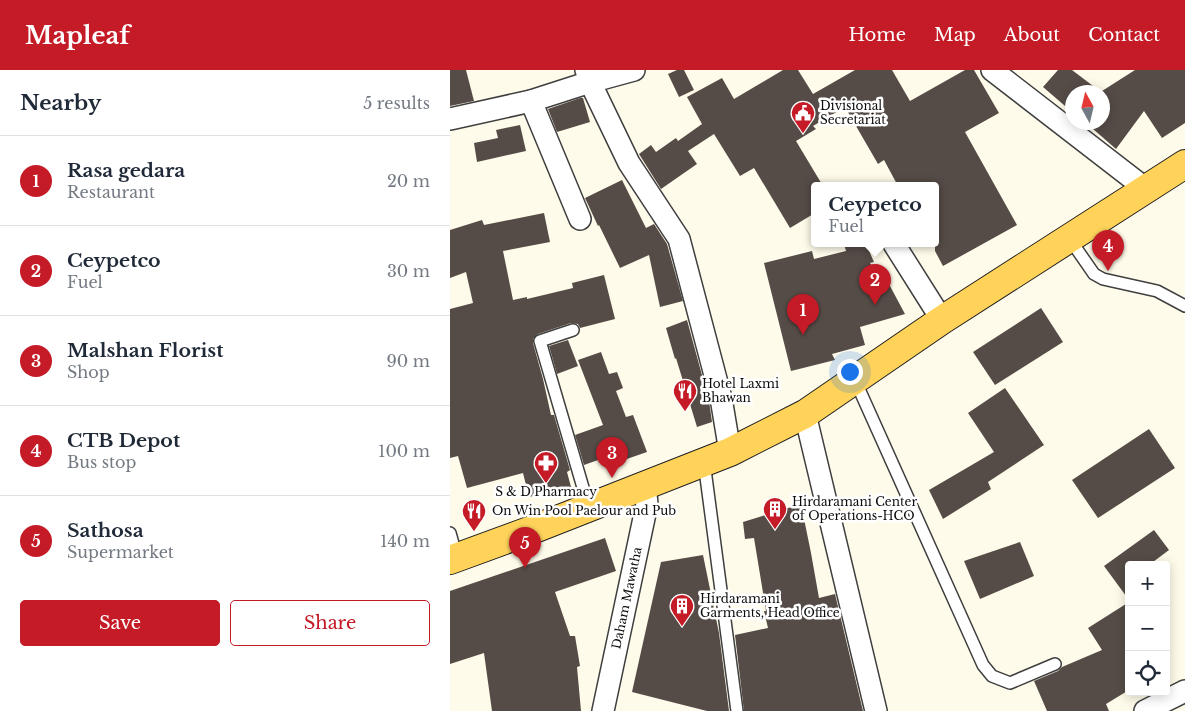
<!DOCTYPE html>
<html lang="en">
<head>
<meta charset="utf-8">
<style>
  body { margin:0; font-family:"Libre Baskerville",serif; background:#f2f2f3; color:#1f2937 }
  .controls { position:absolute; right:15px; bottom:15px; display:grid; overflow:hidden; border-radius:5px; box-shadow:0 2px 12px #0003 }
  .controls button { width:45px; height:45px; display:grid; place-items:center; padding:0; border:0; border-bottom:1px solid #e0e1e3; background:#fff; color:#1f2937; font:25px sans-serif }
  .compass { position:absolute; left:615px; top:15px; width:45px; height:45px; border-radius:50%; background:#fff; box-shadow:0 2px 12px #0003; rotate:352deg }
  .you { position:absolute; left:399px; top:301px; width:18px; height:18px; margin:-12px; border:4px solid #fff; border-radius:50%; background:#1a73e8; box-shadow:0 0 0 8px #1a73e833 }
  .badge { display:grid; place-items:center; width:32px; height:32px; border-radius:50%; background:#c41b27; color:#fff; font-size:16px; font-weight:700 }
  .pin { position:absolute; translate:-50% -41px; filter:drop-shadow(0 1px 2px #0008) }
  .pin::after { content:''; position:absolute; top:26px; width:18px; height:15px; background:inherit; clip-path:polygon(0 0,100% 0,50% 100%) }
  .popup { position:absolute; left:361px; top:112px; width:128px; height:65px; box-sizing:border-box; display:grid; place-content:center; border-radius:5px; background:#fff; filter:drop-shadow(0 1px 4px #0005); font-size:16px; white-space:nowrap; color:#747a83 }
  .popup b { font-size:19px; color:#1f2937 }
  .popup::after { content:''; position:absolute; left:50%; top:100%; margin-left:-10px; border:10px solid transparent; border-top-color:#fff }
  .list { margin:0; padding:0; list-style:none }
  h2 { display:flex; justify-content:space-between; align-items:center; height:65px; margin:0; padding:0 20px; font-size:21px }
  h2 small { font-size:16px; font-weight:400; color:#747a83 }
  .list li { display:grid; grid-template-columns:32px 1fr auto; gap:15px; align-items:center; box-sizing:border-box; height:90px; padding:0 20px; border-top:1px solid #e0e1e3 }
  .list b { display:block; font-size:19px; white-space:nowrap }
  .list p { margin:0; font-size:16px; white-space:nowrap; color:#747a83 }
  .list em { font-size:16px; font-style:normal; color:#747a83 }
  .actions { display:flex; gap:10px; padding:15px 20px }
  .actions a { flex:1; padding:11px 0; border:1px solid #c41b27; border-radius:5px; text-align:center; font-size:18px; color:#c41b27 }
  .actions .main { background:#c41b27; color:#fff }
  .icon { flex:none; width:28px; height:28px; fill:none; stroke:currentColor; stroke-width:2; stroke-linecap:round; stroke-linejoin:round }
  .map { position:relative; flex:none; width:735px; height:641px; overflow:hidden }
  header { display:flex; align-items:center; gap:30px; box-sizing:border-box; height:70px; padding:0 25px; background:#c41b27; color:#fff }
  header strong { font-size:24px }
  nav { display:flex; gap:28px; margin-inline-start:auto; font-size:18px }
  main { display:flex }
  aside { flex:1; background:#fff }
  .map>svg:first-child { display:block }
  .building { fill:#554c47 }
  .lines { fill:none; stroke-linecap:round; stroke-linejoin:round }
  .lane-casing { stroke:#3f3f3f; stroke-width:14 }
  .street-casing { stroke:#3f3f3f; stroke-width:24 }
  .primary-casing { stroke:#1d1d1d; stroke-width:30 }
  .lane { stroke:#fff; stroke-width:11 }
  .street { stroke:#fff; stroke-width:21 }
  .primary { stroke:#ffd35a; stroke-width:28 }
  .labels { text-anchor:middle; stroke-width:5; stroke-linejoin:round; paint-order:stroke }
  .poi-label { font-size:12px; fill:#0c0c0c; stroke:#fff; text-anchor:start }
  .street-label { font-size:12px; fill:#0c0c0c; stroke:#fff }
</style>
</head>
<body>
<header>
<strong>Mapleaf</strong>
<nav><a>Home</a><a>Map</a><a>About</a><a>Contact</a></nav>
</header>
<main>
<aside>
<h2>Nearby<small>5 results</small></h2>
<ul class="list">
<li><span class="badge">1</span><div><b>Rasa gedara</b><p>Restaurant</p></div><em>20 m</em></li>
<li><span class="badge">2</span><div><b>Ceypetco</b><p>Fuel</p></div><em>30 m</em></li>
<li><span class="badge">3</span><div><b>Malshan Florist</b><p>Shop</p></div><em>90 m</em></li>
<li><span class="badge">4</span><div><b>CTB Depot</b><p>Bus stop</p></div><em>100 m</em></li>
<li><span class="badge">5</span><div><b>Sathosa</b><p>Supermarket</p></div><em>140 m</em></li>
</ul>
<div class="actions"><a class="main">Save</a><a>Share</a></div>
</aside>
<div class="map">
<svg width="735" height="641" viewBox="0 0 735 641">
  <rect width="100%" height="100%" fill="#fffbea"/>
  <g class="building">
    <path d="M0 0H16L24 31 0 36Z"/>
    <path d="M227 0H234L244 20 229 27 218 4Z"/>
    <path d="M333 0H348L363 24 405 0H442L460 31 515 0H524L549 43 515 62 567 155 493 196 485 181V116H448L434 90 428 94 395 37 363 56 366 59 346 71 373 116H365V143L340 158 304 98 290 106 264 64 238 81 247 94 211 119 189 84 201 75 206 82 226 68 228 71 252 54 237 27 272 8 284 29Z"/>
    <path d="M608 0H622L651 22H622V42L593 17Z"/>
    <path d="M685 0H735V53L712 68 694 41 666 79 635 52H652V21Z"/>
    <path d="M130 28H133L140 52 107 62 98 39Z"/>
    <path d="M70 55 76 81 27 92 24 73 48 68 46 60Z"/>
    <path d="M172 110 196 158 204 154 217 174 233 231 210 237 199 185 170 198 149 155 148 156 135 128Z"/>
    <path d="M94 143 100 172 53 181 63 230 77 227V229L123 218 122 213 154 205 165 249 130 258 128 254 121 253 88 264 83 269V273L93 309 101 345H104L120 400 117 402 121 417 79 427 73 403 17 418 8 386 0 388V239L23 233 16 202 0 208V160L32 150 34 155Z"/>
    <path d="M394 174H416L424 192 420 193 434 215 440 216 455 244 410 257 415 275 382 284 385 290 341 301 314 193 362 181 364 189 396 181Z"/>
    <path d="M591 238 613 272 545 315 523 282Z"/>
    <path d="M237 250 259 331 262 352 247 357 226 288 225 289 216 258Z"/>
    <path d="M118 270 128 296 107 304 99 276Z"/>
    <path d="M151 282 159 304 167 302 173 318 166 321 176 347 183 345 197 382 168 392 165 384 134 395 125 365 153 355 128 290Z"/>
    <path d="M555 318 594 375 538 412 541 419 493 449 479 420 544 382 518 343Z"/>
    <path d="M699 359 725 398 648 448 622 410Z"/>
    <path d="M351 434 361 483 369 528 385 524 413 641H294L285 565 318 558 314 541H316L304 468 295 469 293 452Z"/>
    <path d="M704 460 719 480 699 495H679V530L654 496Z"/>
    <path d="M155 468 166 501 105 522 120 566H125L130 596 127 597 131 641H42L34 583 0 594V521Z"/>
    <path d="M570 472 584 506 530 529 514 491Z"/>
    <path d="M253 485 269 563 279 641H257L182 622 211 492Z"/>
    <path d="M679 532V620L656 634 659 641H597L584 611 608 601 612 597 652 580 638 558Z"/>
  </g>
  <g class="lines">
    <g class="lane-casing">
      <g id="lane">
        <path d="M619 168 644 204 653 209 707 221 735 236"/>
        <path d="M123 260 90 271 139 438"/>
        <path d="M405 310 533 595 542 606 560 613 605 594"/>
        <path d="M254 392 287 641"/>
        <path d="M0 463 7 488"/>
      </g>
    </g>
    <g class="street-casing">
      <g id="street">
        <path d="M136 0 140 12 179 93 229 169 271 328 280 382"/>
        <path d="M542 0 696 119"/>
        <path d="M81 31 130 149"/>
        <path d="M0 49 81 31 140 12 184 0"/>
        <path d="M444 174 492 250"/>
        <path d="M355 344 426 641"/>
        <path d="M153 641 197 434 195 415"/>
        <path d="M695 641 735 621"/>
      </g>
    </g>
    <g class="primary-casing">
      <path id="primary" d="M0 490 79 461 280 382 355 344 492 250 735 94"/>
    </g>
    <use href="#lane" class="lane"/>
    <use href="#street" class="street"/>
    <use href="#primary" class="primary"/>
  </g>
  <defs>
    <g id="civic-pin" transform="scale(1.25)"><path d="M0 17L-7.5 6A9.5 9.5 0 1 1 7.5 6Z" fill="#c41b27" stroke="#fff"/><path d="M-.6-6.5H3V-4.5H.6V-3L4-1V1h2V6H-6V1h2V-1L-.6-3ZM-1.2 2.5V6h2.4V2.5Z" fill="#fff"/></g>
    <g id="restaurant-pin" transform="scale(1.25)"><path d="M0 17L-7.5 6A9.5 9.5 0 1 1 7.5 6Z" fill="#c41b27" stroke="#fff"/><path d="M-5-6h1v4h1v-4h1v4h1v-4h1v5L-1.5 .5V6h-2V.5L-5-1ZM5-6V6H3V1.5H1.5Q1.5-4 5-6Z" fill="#fff"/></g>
    <g id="pharmacy-pin" transform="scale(1.25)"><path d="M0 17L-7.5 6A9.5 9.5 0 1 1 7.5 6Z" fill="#c41b27" stroke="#fff"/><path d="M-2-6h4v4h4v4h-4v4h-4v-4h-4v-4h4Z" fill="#fff"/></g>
    <g id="building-pin" transform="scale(1.25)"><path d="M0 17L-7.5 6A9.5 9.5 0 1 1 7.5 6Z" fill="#c41b27" stroke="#fff"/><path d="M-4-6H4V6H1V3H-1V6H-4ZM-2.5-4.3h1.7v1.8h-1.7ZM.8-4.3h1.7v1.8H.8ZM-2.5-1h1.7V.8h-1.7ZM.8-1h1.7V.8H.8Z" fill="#fff"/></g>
  </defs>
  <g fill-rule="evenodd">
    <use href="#civic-pin" x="353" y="43"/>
    <use href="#restaurant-pin" x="235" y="321"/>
    <use href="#pharmacy-pin" x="96" y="393"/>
    <use href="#building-pin" x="325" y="439"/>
    <use href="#restaurant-pin" x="24" y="441"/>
    <use href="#building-pin" x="232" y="536"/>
  </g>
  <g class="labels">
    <g class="poi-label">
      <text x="370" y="40">Divisional<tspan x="370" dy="14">Secretariat</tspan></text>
      <text x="252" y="318">Hotel Laxmi<tspan x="252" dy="14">Bhawan</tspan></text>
      <text x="96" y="426" text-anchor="middle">S &amp; D Pharmacy</text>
      <text x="342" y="436">Hirdaramani Center<tspan x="342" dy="14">of Operations-HCO</tspan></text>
      <text x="42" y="445">On Win Pool Paelour and Pub</text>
      <text x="250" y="533">Hirdaramani<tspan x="250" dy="14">Garments, Head Office</tspan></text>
    </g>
    <g class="street-label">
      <text transform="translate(177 528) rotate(-78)" y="4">Daham Mawatha</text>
    </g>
  </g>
</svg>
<div class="controls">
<button>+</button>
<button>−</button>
<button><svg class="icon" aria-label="locate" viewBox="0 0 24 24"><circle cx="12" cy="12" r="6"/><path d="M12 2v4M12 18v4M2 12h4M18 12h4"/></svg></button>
</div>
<svg class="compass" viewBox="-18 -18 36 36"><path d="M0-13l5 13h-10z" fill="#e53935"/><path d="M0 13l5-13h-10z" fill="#747a83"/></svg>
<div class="you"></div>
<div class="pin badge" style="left:353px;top:265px">1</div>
<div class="pin badge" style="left:425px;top:235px">2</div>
<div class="popup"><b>Ceypetco</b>Fuel</div>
<div class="pin badge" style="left:162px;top:408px">3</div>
<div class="pin badge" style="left:658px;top:201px">4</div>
<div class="pin badge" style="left:75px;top:498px">5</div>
</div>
</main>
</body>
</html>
